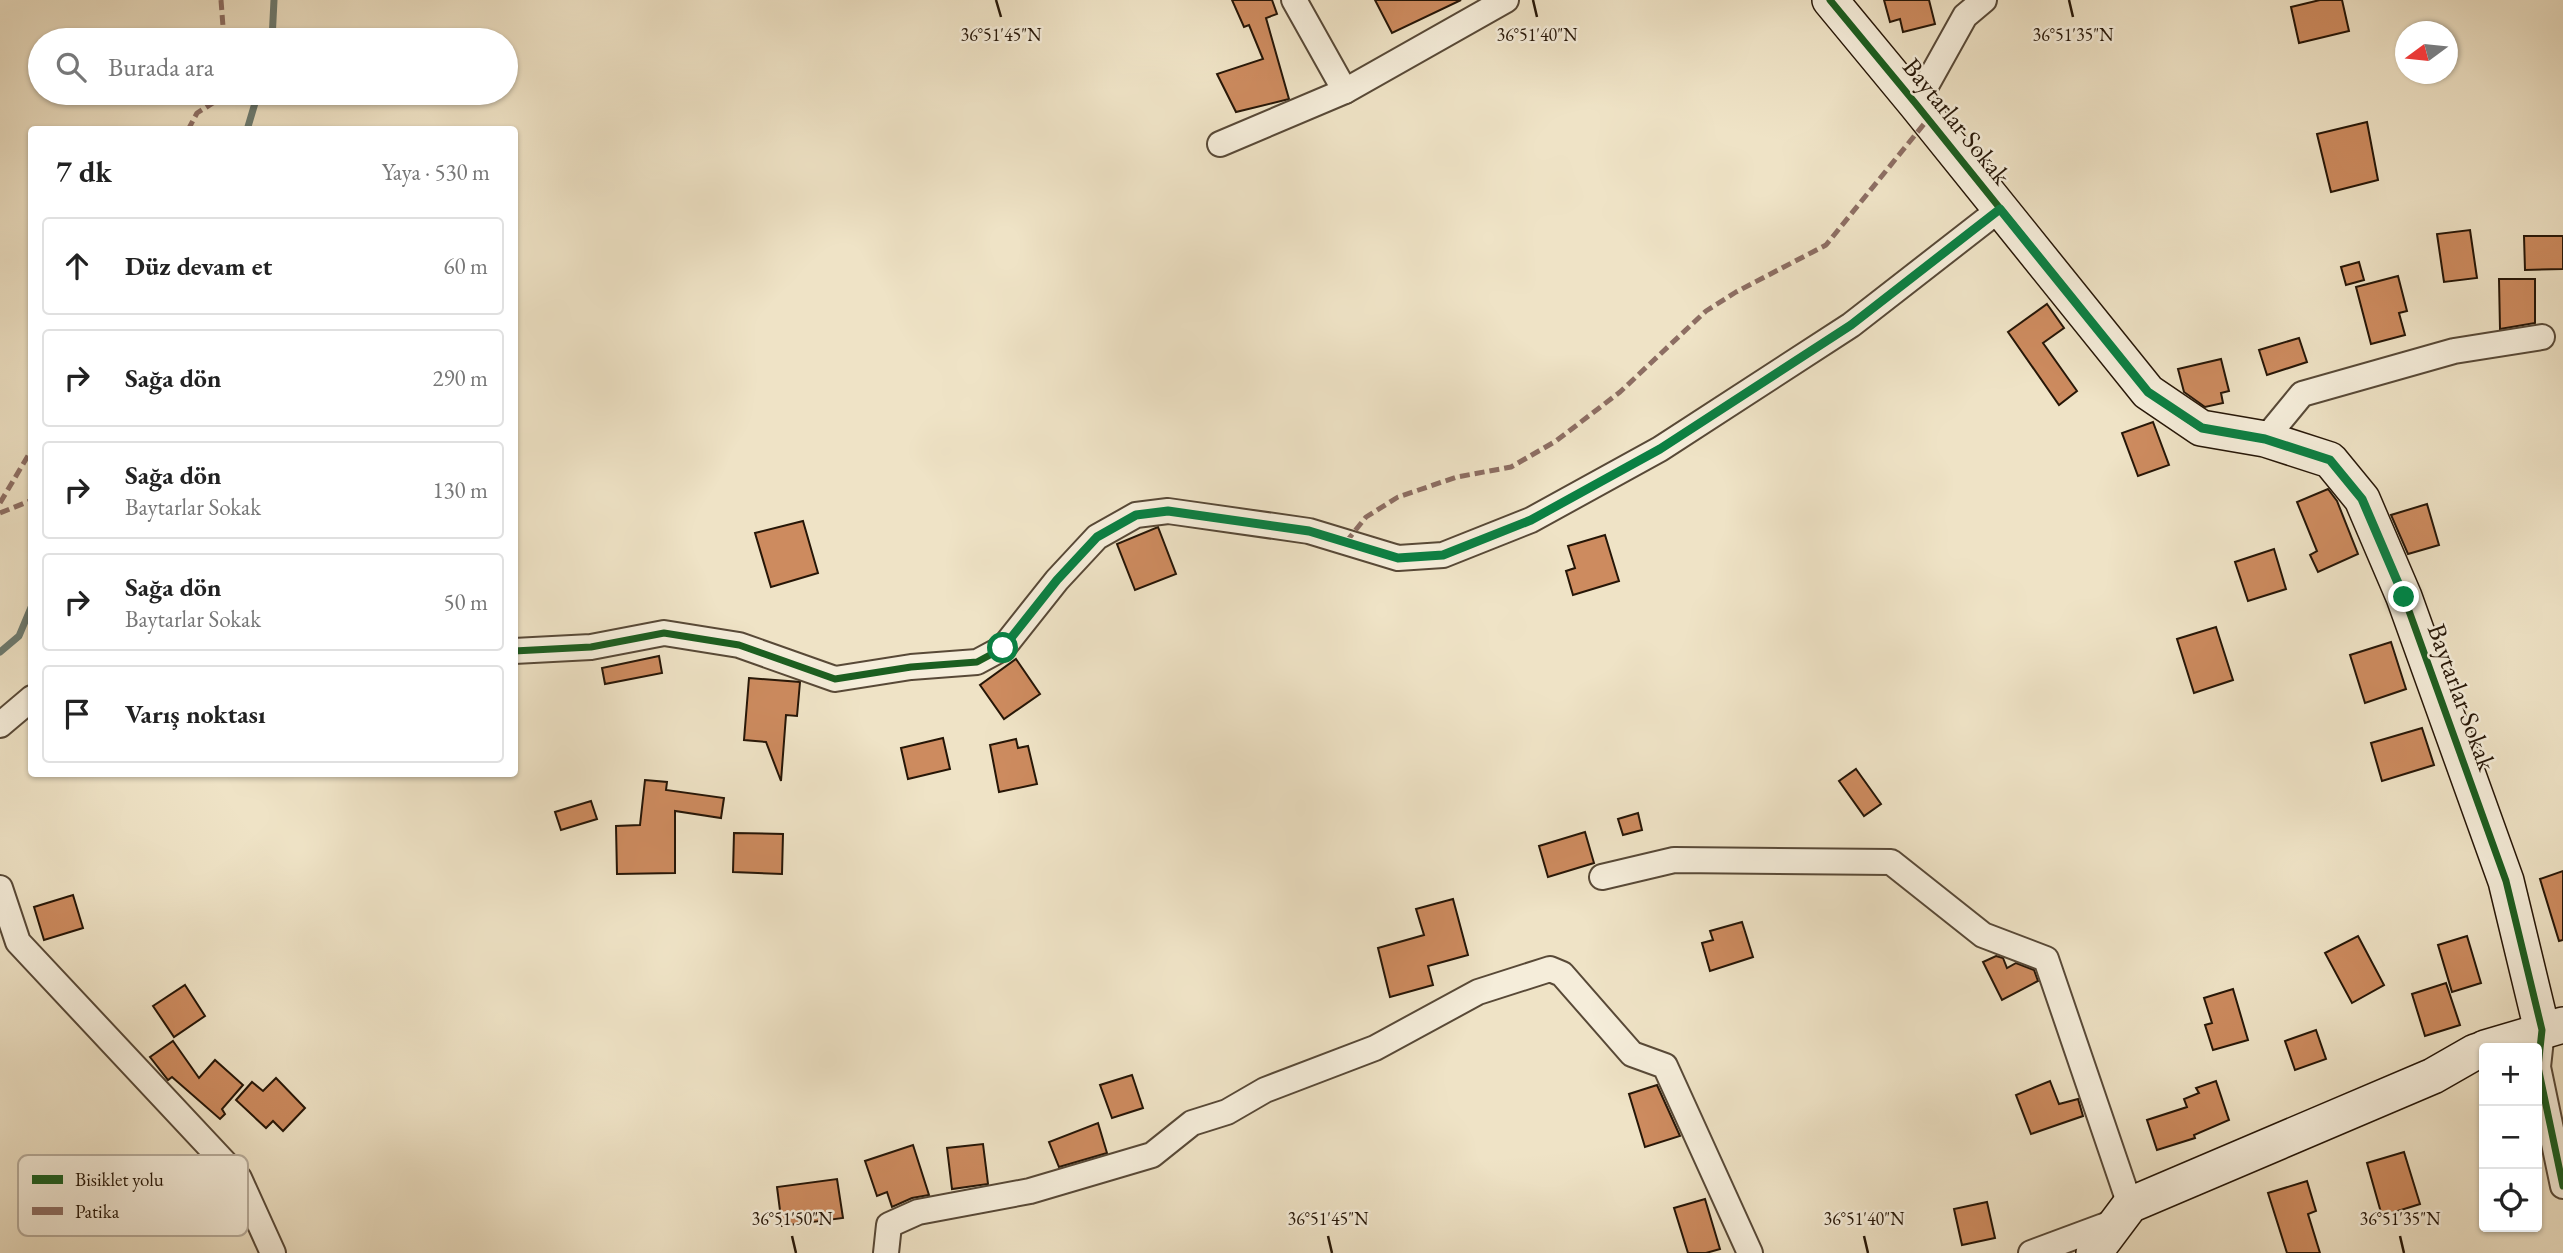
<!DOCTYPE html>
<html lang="tr">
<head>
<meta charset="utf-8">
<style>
  body { margin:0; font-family:"EB Garamond",serif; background:#f2f2f2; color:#222 }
  .controls { position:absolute; right:21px; bottom:21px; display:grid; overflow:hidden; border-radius:7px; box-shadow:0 2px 5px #0004 }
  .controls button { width:63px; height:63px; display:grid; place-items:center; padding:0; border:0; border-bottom:2px solid #e0e0e0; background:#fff; color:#222; font:35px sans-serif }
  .compass { position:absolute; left:2395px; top:21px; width:63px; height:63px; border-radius:50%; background:#fff; box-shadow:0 2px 5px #0004; rotate:255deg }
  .stop { position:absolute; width:21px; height:21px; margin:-16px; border:5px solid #0b8043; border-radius:50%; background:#fff }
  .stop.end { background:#0b8043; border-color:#fff; box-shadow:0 2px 7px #0008 }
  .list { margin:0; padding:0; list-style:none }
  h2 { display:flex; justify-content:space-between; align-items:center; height:91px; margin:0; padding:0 28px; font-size:30px }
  h2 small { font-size:23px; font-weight:400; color:#767676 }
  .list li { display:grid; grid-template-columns:46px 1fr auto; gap:21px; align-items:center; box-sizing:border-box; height:98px; margin:0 14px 14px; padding:0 14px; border:2px solid #e0e0e0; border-radius:7px }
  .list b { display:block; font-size:26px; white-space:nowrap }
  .list p { margin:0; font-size:23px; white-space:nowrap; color:#767676 }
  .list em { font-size:23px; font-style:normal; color:#767676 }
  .icon { flex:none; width:38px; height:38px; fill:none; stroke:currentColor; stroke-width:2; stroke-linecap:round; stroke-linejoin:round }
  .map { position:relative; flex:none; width:2563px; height:1253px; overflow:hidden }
  .search { position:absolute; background:#fff; box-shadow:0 2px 5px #0004; left:28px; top:28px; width:490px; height:77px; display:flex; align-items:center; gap:18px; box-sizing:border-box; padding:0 24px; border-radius:38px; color:#767676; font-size:26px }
  .panel { position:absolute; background:#fff; box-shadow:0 2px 5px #0004; left:28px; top:126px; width:490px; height:651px; border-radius:7px }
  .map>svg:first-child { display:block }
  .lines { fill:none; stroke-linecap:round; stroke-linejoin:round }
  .stream { stroke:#6c7b71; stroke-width:7 }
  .building { fill:#cd8b5f; stroke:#261607; stroke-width:2 }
  .street-casing { stroke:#584937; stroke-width:28 }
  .secondary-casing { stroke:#261607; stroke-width:38 }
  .street { stroke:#f5edda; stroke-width:24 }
  .secondary { stroke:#f5edda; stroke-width:35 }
  .quiet { stroke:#8d6e63; stroke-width:5; stroke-dasharray:10 5; stroke-linecap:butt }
  .cycleway-casing { stroke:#f5edda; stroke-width:11 }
  .cycleway { stroke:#1b5e20; stroke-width:7 }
  .route { stroke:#0b8043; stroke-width:9 }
  .ticks { fill:none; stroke:#261607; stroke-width:2.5 }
  .labels { text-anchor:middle; stroke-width:5; stroke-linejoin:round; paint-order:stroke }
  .street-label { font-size:26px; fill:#261607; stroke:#f5edda }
  .key { fill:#f5edda; stroke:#b7ac9b; stroke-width:2 }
  .key-label { font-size:19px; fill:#261607 }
  .ticks-label { font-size:18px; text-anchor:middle; fill:#261607; stroke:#f5edda; stroke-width:5; stroke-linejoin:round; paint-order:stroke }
</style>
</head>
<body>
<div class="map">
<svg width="2563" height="1253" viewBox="0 0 2563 1253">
  <rect width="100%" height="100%" fill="#efe3c6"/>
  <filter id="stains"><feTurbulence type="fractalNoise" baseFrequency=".00286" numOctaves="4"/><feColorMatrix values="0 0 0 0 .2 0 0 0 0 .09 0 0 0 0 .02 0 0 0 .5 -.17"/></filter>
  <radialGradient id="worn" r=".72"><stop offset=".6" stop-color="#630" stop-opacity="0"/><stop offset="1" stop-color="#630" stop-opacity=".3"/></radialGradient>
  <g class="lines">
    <g class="stream">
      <path d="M272 40 274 0"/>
      <path d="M247 130 258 93"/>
      <path d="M0 652 19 636 32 605"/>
    </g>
  </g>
  <g class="building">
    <path d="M1232 0H1272L1277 14 1266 18 1289 99 1236 112 1217 74 1263 59 1249 25 1244 27Z"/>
    <path d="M1375 0H1461L1392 33Z"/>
    <path d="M1884 0H1929L1935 24 1903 32 1900 19 1890 22Z"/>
    <path d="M2320 0H2342L2349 31 2299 43 2291 7Z"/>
    <path d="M2367 122 2378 180 2331 192 2317 134Z"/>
    <path d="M2470 230 2477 278 2444 282 2437 234Z"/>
    <path d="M2524 236H2563V269L2525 270Z"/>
    <path d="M2359 262 2364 280 2346 285 2341 267Z"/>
    <path d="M2398 276 2407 311 2399 313 2405 335 2371 344 2356 287Z"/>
    <path d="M2499 279H2535V323L2500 329Z"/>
    <path d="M2047 304 2064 328 2043 343 2077 391 2059 405 2008 332Z"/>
    <path d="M2299 338 2307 362 2267 375 2259 350Z"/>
    <path d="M2221 359 2229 391 2221 393 2223 403 2205 407 2184 392 2178 369Z"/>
    <path d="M2153 422 2169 465 2138 476 2122 433Z"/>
    <path d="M2328 489 2337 501 2358 554 2318 572 2310 555 2317 551 2297 502Z"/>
    <path d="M2427 504 2439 545 2408 554 2391 515Z"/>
    <path d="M803 521 818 573 771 587 755 533Z"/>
    <path d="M1158 527 1176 574 1135 590 1117 544Z"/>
    <path d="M1605 535 1619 581 1573 595 1566 571 1575 568 1568 546Z"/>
    <path d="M2274 549 2286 589 2248 601 2235 562Z"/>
    <path d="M2216 627 2233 680 2194 693 2177 639Z"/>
    <path d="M2391 642 2406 689 2365 703 2350 655Z"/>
    <path d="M659 656 662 673 605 684 602 668Z"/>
    <path d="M1016 659 1040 694 1004 719 980 685Z"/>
    <path d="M749 678 800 682 797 716 786 715 781 781 766 742 744 740Z"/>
    <path d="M2422 728 2434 765 2382 781 2371 743Z"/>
    <path d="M943 738 950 769 908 779 901 748Z"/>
    <path d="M1016 739 1018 748 1028 746 1037 784 999 792 990 745Z"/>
    <path d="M1856 769 1881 804 1864 816 1839 781Z"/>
    <path d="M645 780 667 782 666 790 724 798 721 818 675 811V873L617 874 616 826 640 825Z"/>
    <path d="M591 801 597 819 561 830 555 812Z"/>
    <path d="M1638 813 1642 830 1623 835 1618 819Z"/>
    <path d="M1585 832 1594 863 1548 877 1539 846Z"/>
    <path d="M734 833 783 834 782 874 733 872Z"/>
    <path d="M2563 871V940L2559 941 2540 879Z"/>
    <path d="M73 895 83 928 44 940 34 907Z"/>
    <path d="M1453 899 1468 955 1428 966 1433 985 1390 997 1378 948 1424 935 1416 909Z"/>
    <path d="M1742 922 1753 957 1710 971 1702 943 1713 940 1710 931Z"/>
    <path d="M2358 936 2384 985 2352 1003 2325 953Z"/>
    <path d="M2467 936 2481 983 2452 992 2438 945Z"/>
    <path d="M1996 956 2003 958 2007 968 2016 963 2034 970 2038 981 2002 1000 1983 962Z"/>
    <path d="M2446 983 2460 1025 2425 1036 2412 994Z"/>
    <path d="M185 985 205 1016 174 1037 153 1006Z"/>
    <path d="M2233 989 2248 1040 2213 1050 2205 1025 2212 1023 2204 998Z"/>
    <path d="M2316 1030 2326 1059 2295 1070 2285 1041Z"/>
    <path d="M173 1041 199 1078 215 1060 243 1085 222 1109 225 1114 220 1119 172 1077 168 1080 150 1057Z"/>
    <path d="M1132 1075 1143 1108 1112 1118 1100 1085Z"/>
    <path d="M276 1078 305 1108 283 1131 273 1121 266 1128 236 1100 252 1082 263 1091Z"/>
    <path d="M2050 1081 2059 1104 2078 1099 2083 1116 2031 1134 2016 1095Z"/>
    <path d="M2216 1081 2229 1120 2194 1135 2195 1138 2157 1150 2147 1120 2187 1107 2184 1099 2199 1093 2196 1088Z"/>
    <path d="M1657 1085 1680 1136 1645 1147 1629 1094Z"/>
    <path d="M1098 1123 1107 1153 1059 1167 1049 1142Z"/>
    <path d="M983 1144 988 1184 952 1189 947 1148Z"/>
    <path d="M913 1145 929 1195 912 1198 892 1207 887 1192 877 1196 865 1161Z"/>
    <path d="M2404 1152 2420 1204 2382 1216 2367 1163Z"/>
    <path d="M837 1179 843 1218 782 1226 777 1187Z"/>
    <path d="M2307 1181 2316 1211 2308 1214 2320 1253H2287L2268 1193Z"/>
    <path d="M1705 1199 1720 1249 1706 1253H1688L1674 1208Z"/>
    <path d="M1987 1202 1995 1238 1962 1245 1954 1209Z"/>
  </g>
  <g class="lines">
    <g class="street-casing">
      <g id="street">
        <path d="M1294 0 1345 91"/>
        <path d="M1916 104 1965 16 1984 0"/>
        <path d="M1220 144 1345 91 1506 0"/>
        <path d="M2265 439 2302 394 2454 351 2542 337"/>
        <path d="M514 651 591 647 664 633 739 645 835 679 911 667 977 662 1003 648 1057 580 1097 537 1136 515 1168 511 1309 531 1398 558 1443 555 1531 520 1660 449 1851 325 2000 209"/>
        <path d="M0 725 32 698"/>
        <path d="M1602 877 1674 860 1891 862 1983 935 2046 959 2130 1205"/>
        <path d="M0 888 18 942 239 1178 273 1253"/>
        <path d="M2542 1030 2538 1067 2563 1186"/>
        <path d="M886 1253 889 1225 918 1212 1030 1191 1152 1155 1192 1123 1227 1112 1265 1090 1375 1048 1478 992 1550 969 1562 974 1632 1054 1665 1066 1750 1253"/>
        <path d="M2031 1253 2117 1221"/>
      </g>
    </g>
    <g class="secondary-casing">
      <g id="secondary">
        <path d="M1830 0 1916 104 2148 392 2201 428 2265 439 2330 460 2362 499 2404 597 2506 881 2542 1030"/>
        <path d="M2485 1048 2563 1025"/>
        <path d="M2094 1253 2130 1205 2433 1076 2475 1052 2484 1049"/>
      </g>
    </g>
    <use href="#street" class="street"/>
    <use href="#secondary" class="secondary"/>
    <g class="quiet">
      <path d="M221 0 224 40"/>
      <path d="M188 130 197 113 221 98 222 93"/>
      <path d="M0 503 32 449"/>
      <path d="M0 513 32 500"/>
      <path d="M1346 542 1366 517 1398 497 1457 477 1511 467 1556 441 1620 392 1706 311 1736 292 1826 245 1928 119"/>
    </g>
    <g class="cycleway-casing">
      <g id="cycleway">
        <path d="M1830 0 1916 104 2148 392 2201 428 2265 439 2330 460 2362 499 2404 597 2506 881 2542 1030 2538 1067 2563 1186"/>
        <path d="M514 651 591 647 664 633 739 645 835 679 911 667 977 662 1003 648 1057 580 1097 537 1136 515 1168 511 1309 531 1398 558 1443 555 1531 520 1660 449 1851 325 2000 209"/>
      </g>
    </g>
    <use href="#cycleway" class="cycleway"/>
  </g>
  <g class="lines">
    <path class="route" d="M1003 648 1057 580 1097 537 1136 515 1168 511 1309 531 1398 558 1443 555 1531 520 1660 449 1851 325 2000 209 2148 392 2202 428 2265 439 2330 460 2362 499 2404 597"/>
  </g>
  <path class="ticks" d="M996 0 1001 17M1533 0 1537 17M2069 0 2073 17M792 1236 796 1253M1328 1236 1332 1253M1864 1236 1868 1253M2400 1236 2404 1253"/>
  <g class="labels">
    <g class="street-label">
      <text transform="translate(1957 121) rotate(51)" y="9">Baytarlar Sokak</text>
      <text transform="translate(2462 697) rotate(70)" y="9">Baytarlar Sokak</text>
    </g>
  </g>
  <rect x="18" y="1155" width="230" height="81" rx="10" class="key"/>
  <rect x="32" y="1175" width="31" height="9" fill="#1b5e20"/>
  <rect x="32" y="1207" width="31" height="8" fill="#8d6e63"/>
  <g class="key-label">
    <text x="75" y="1186">Bisiklet yolu</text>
    <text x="75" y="1218">Patika</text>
  </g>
  <g class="ticks-label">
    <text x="1001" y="41">36°51'45"N</text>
    <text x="1537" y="41">36°51'40"N</text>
    <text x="2073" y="41">36°51'35"N</text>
    <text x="792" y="1225">36°51'50"N</text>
    <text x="1328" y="1225">36°51'45"N</text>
    <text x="1864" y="1225">36°51'40"N</text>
    <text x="2400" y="1225">36°51'35"N</text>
  </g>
  <rect width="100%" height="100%" filter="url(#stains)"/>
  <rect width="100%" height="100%" fill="url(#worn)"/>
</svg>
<div class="controls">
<button>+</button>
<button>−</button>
<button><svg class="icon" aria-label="locate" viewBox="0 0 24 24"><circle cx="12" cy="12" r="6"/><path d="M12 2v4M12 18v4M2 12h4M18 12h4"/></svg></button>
</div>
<svg class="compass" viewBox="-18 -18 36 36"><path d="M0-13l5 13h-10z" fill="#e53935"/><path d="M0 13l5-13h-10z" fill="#767676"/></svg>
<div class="stop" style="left:1003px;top:648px"></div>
<div class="stop end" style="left:2404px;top:597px"></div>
<div class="search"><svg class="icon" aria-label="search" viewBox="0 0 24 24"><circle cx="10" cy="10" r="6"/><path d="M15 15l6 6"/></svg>Burada ara</div>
<section class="panel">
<h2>7 dk<small>Yaya · 530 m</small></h2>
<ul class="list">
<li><svg class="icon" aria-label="ahead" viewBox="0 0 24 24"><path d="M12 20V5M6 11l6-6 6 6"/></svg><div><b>Düz devam et</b></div><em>60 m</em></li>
<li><svg class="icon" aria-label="right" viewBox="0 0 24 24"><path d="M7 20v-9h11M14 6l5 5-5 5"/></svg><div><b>Sağa dön</b></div><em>290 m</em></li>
<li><svg class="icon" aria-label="right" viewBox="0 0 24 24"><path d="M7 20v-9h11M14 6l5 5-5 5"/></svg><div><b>Sağa dön</b><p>Baytarlar Sokak</p></div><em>130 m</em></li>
<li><svg class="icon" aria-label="right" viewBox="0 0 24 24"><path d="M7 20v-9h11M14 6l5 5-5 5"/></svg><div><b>Sağa dön</b><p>Baytarlar Sokak</p></div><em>50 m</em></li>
<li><svg class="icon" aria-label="arrive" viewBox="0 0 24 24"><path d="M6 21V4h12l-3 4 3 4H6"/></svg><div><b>Varış noktası</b></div></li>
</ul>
</section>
</div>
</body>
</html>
